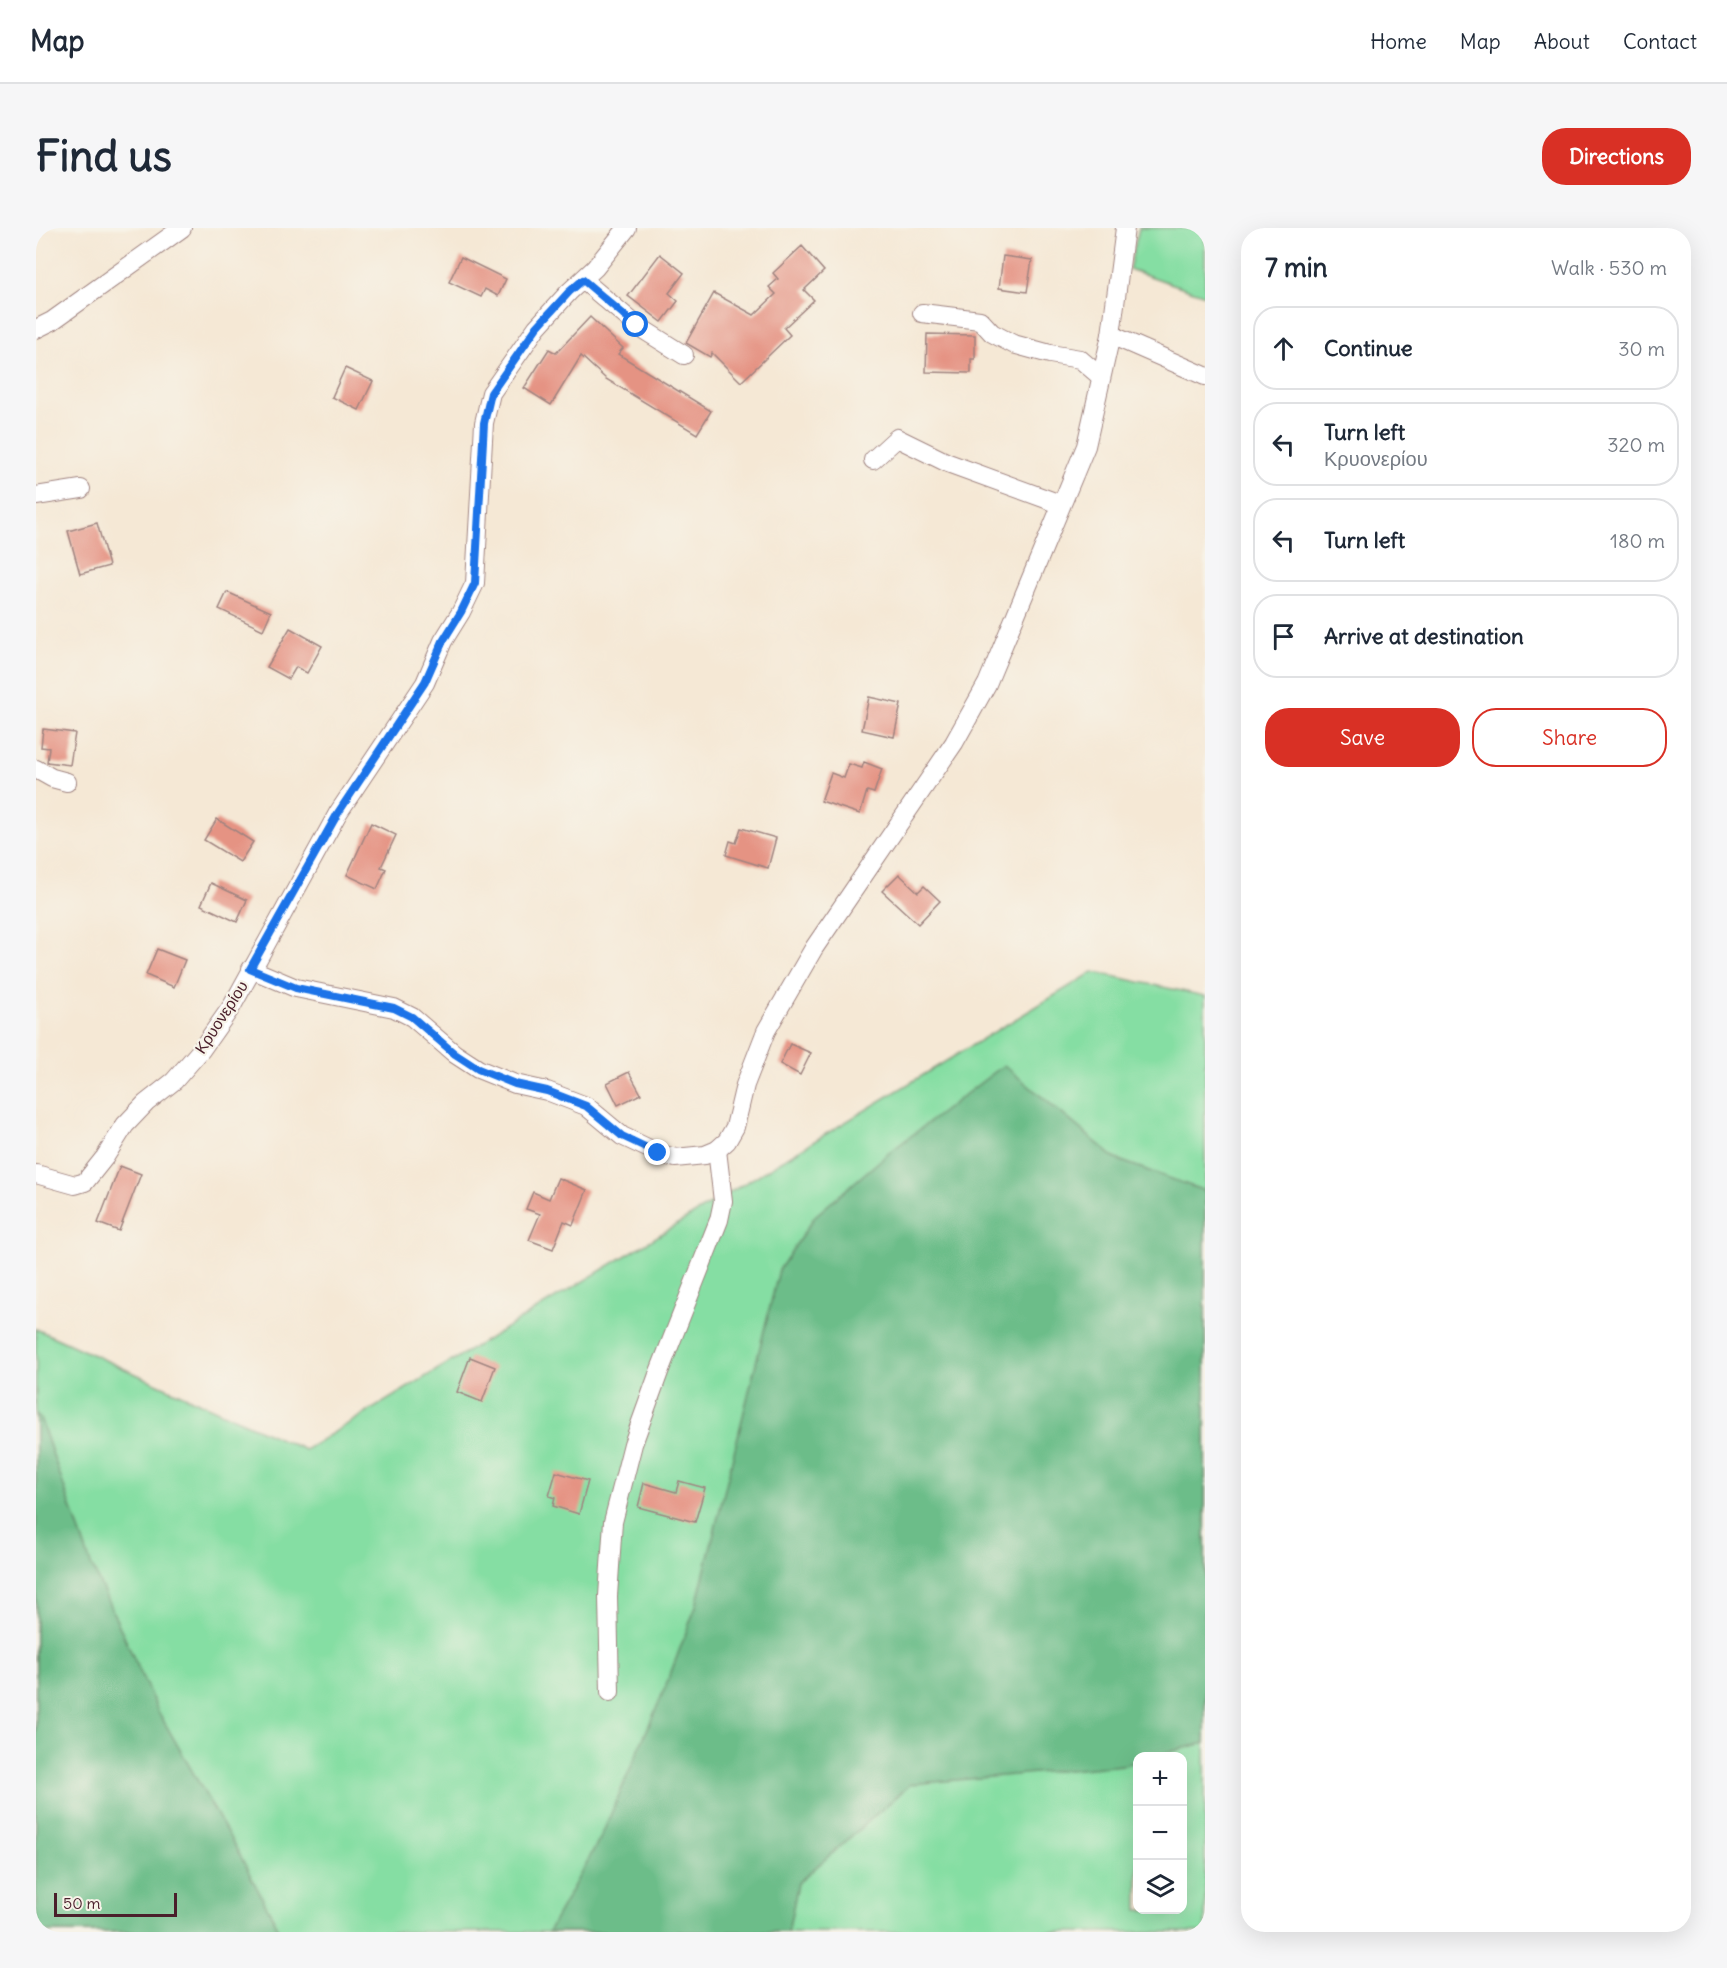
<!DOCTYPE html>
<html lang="en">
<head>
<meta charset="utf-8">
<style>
  body { margin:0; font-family:Delius,sans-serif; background:#f6f6f7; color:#1f2937 }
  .controls { position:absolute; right:18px; bottom:18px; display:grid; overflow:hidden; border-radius:12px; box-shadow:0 6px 24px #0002 }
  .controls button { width:54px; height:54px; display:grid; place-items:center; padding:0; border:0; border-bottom:2px solid #e0e1e3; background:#fff; color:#1f2937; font:30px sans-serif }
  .scale { position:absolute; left:18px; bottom:15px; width:123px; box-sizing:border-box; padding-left:6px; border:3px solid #4a1f2b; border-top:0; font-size:16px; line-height:21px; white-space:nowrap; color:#4a1f2b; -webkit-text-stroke:4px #f7f3e8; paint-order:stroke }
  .stop { position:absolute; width:18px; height:18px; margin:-14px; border:4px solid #1a73e8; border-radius:50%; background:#fff }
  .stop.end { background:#1a73e8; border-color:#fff; box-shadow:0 2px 6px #0008 }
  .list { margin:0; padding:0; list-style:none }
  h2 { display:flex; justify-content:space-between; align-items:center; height:78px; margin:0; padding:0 24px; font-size:26px }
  h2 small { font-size:20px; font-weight:400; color:#747a83 }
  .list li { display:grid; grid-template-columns:39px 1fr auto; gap:18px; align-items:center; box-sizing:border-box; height:84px; margin:0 12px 12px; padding:0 12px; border:2px solid #e0e1e3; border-radius:24px }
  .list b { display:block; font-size:22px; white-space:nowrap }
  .list p { margin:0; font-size:20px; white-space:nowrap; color:#747a83 }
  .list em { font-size:20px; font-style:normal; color:#747a83 }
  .actions { display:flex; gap:12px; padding:18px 24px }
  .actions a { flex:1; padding:14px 0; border:2px solid #d93025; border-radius:24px; text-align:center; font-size:21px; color:#d93025 }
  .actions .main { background:#d93025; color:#fff }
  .icon { flex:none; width:33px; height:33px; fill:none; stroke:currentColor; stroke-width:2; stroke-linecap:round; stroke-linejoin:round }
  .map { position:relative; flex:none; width:1169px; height:1704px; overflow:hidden; border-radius:24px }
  header { display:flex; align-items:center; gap:36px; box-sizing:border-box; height:84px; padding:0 30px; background:#fff; border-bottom:2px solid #e0e1e3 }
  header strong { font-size:28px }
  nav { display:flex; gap:33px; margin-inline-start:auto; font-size:21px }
  .intro { display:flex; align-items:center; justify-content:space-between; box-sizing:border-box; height:144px; padding:0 36px }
  h1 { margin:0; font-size:42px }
  .button { padding:15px 27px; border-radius:24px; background:#d93025; color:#fff; font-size:21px; font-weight:700 }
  main { display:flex; gap:36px; padding:0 36px }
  aside { flex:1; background:#fff; border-radius:24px; box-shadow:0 6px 24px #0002 }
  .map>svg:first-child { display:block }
  .green { fill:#85dea3; stroke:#687e67; stroke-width:1.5; fill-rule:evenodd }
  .forest { fill:#6cbd89; stroke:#5b6e5a; stroke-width:1.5 }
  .building { fill:#e59383 }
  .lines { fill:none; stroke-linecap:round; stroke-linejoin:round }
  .minor-casing { stroke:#a08480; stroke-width:20 }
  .minor { stroke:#fff; stroke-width:18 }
  .route { stroke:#1a73e8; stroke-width:8 }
  .labels { text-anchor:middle; stroke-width:4.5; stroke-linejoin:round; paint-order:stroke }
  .street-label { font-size:16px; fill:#4a1f2b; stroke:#f7f3e8 }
</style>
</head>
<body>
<header>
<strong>Map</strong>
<nav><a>Home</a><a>Map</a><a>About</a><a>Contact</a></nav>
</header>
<div class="intro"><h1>Find us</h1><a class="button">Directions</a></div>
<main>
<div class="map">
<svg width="1169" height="1704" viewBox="0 0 1169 1704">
  <rect width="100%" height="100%" fill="#f7f3e8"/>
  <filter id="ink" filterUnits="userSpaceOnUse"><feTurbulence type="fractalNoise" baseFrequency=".0167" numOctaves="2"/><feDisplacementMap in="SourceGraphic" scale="12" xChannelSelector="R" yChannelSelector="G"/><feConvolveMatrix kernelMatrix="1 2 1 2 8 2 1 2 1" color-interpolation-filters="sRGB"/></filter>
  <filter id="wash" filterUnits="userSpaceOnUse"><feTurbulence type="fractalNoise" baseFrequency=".008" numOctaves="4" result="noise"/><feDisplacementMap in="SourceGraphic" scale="24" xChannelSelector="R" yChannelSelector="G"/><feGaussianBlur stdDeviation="1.35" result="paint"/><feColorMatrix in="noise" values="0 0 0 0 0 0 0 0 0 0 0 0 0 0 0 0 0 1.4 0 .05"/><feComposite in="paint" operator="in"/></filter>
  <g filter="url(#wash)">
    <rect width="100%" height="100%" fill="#f5e8d5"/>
    <g class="green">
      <path d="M1103 0H1169V67L1093 41Z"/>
      <path d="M1057 744 1169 768V1704H0V1101L269 1222ZM1102 1528H1146V1682H1102Z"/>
    </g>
    <g class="forest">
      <path d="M968 837 1080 931 1169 963V1515L1118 1528H1102L1101 1533 1088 1537 875 1556 762 1655 752 1704H512L565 1609 629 1460 660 1378 743 1042 779 988 854 924Z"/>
      <path d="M0 1186 4 1190 55 1336 122 1483 205 1629 244 1704H0Z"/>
    </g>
    <g id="blocks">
      <g class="building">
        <path d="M766 18 788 43 768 62 778 72 748 100 754 107 705 154 676 125 674 129 650 115 678 65 718 87 740 66 733 59 742 51 737 45Z"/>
        <path d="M624 26 648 45 633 65 642 73 626 94 592 68Z"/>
        <path d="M967 28 996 32 991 64 963 60Z"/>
        <path d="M425 29 470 51 462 68 449 61 445 69 413 54Z"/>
        <path d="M554 89 587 120 582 126 675 183 661 206 570 151 545 128 515 177 488 160 513 121 520 125Z"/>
        <path d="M891 106 939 107V131H935V145L890 144Z"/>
        <path d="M309 140 337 153 323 182 296 169Z"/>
        <path d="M61 295 73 338 44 346 32 303Z"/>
        <path d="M191 364 235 384 227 402 183 381Z"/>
        <path d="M254 400 286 418 271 445 260 439 253 451 231 439Z"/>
        <path d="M833 469 865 476 858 509 826 502Z"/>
        <path d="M7 501 39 505 34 537 11 534 13 520 5 519Z"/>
        <path d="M828 534 846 541 838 565 831 563 824 586 785 573 795 545 808 550 813 536 826 540Z"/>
        <path d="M181 591 217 614 204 634 168 612Z"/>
        <path d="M335 595 360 607 345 639 350 641 341 661 311 647Z"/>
        <path d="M705 600 740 610 732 640 690 627 694 613 700 615Z"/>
        <path d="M863 646 882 664 888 658 904 673 882 696 846 663Z"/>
        <path d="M175 655 211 672 201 694 165 677Z"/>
        <path d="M121 721 149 732 138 759 110 747Z"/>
        <path d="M754 816 775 825 764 847 744 836Z"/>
        <path d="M593 844 605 866 582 877 571 855Z"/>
        <path d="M84 938 105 946 83 1003 62 995Z"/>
        <path d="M522 950 551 962 537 997 528 993 517 1021 493 1012 504 986 490 981 497 964 513 971Z"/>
        <path d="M434 1129 459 1139 446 1174 421 1164Z"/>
        <path d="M520 1244 552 1253 543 1286 517 1278 519 1270 513 1268Z"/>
        <path d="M643 1253 669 1260 659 1294 602 1279 608 1255 640 1264Z"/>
      </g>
    </g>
  </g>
  <g filter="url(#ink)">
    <use href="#blocks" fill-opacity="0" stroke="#a08480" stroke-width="1.5"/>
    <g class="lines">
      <g class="minor-casing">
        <g id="minor">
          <path d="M547 52 600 97 648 127"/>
          <path d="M886 85 944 92 956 105 977 116 1014 126 1044 131 1065 149"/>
          <path d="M0 101 16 93 146 0"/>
          <path d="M1075 107 1169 148"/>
          <path d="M837 232 861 210 912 235 1024 276"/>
          <path d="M0 268 45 261"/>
          <path d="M0 541 16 550 31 554"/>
          <path d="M215 741 260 760 358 780 376 789 419 826 442 841 479 856 511 863 550 878 586 908 622 925 639 930 669 927 681 922 691 913 699 899 709 857 730 803 778 720 918 515 951 456 1050 218 1075 107 1089 0"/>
          <path d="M0 946 39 957 49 954 69 929 89 897 110 875 138 853 165 822 196 778 302 585 389 455 407 413 425 384 439 355 448 195 455 165 501 99 533 64 559 40 591 0"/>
          <path d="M574 1464 572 1368 577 1294 597 1216 623 1144 683 992 687 973 681 922"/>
        </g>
      </g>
      <use href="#minor" class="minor"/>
    </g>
  </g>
  <g class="lines" filter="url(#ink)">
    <path class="route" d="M600 97 547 52 533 64 501 99 455 165 448 195 439 355 425 384 407 413 389 454 302 585 214 741 260 760 358 780 376 789 419 826 442 841 479 856 511 863 550 878 586 908 622 925"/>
  </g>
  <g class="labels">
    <g class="street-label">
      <text transform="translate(185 789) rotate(-57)" y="6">Κρυονερίου</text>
    </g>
  </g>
</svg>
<div class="controls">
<button>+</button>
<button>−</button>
<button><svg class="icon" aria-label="layers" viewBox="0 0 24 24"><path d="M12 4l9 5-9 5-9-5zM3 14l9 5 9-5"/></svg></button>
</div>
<div class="scale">50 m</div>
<div class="stop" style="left:600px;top:97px"></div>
<div class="stop end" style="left:622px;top:925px"></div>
</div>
<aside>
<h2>7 min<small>Walk · 530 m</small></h2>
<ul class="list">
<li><svg class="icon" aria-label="ahead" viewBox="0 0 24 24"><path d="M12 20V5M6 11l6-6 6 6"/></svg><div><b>Continue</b></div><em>30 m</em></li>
<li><svg class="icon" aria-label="left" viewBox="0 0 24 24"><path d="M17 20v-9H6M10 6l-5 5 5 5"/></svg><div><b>Turn left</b><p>Κρυονερίου</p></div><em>320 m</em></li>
<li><svg class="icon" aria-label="left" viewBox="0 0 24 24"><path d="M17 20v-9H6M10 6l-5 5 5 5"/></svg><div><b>Turn left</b></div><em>180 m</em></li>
<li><svg class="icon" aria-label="arrive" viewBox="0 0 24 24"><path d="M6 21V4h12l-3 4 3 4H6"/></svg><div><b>Arrive at destination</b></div></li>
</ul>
<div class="actions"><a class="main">Save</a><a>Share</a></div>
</aside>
</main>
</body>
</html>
